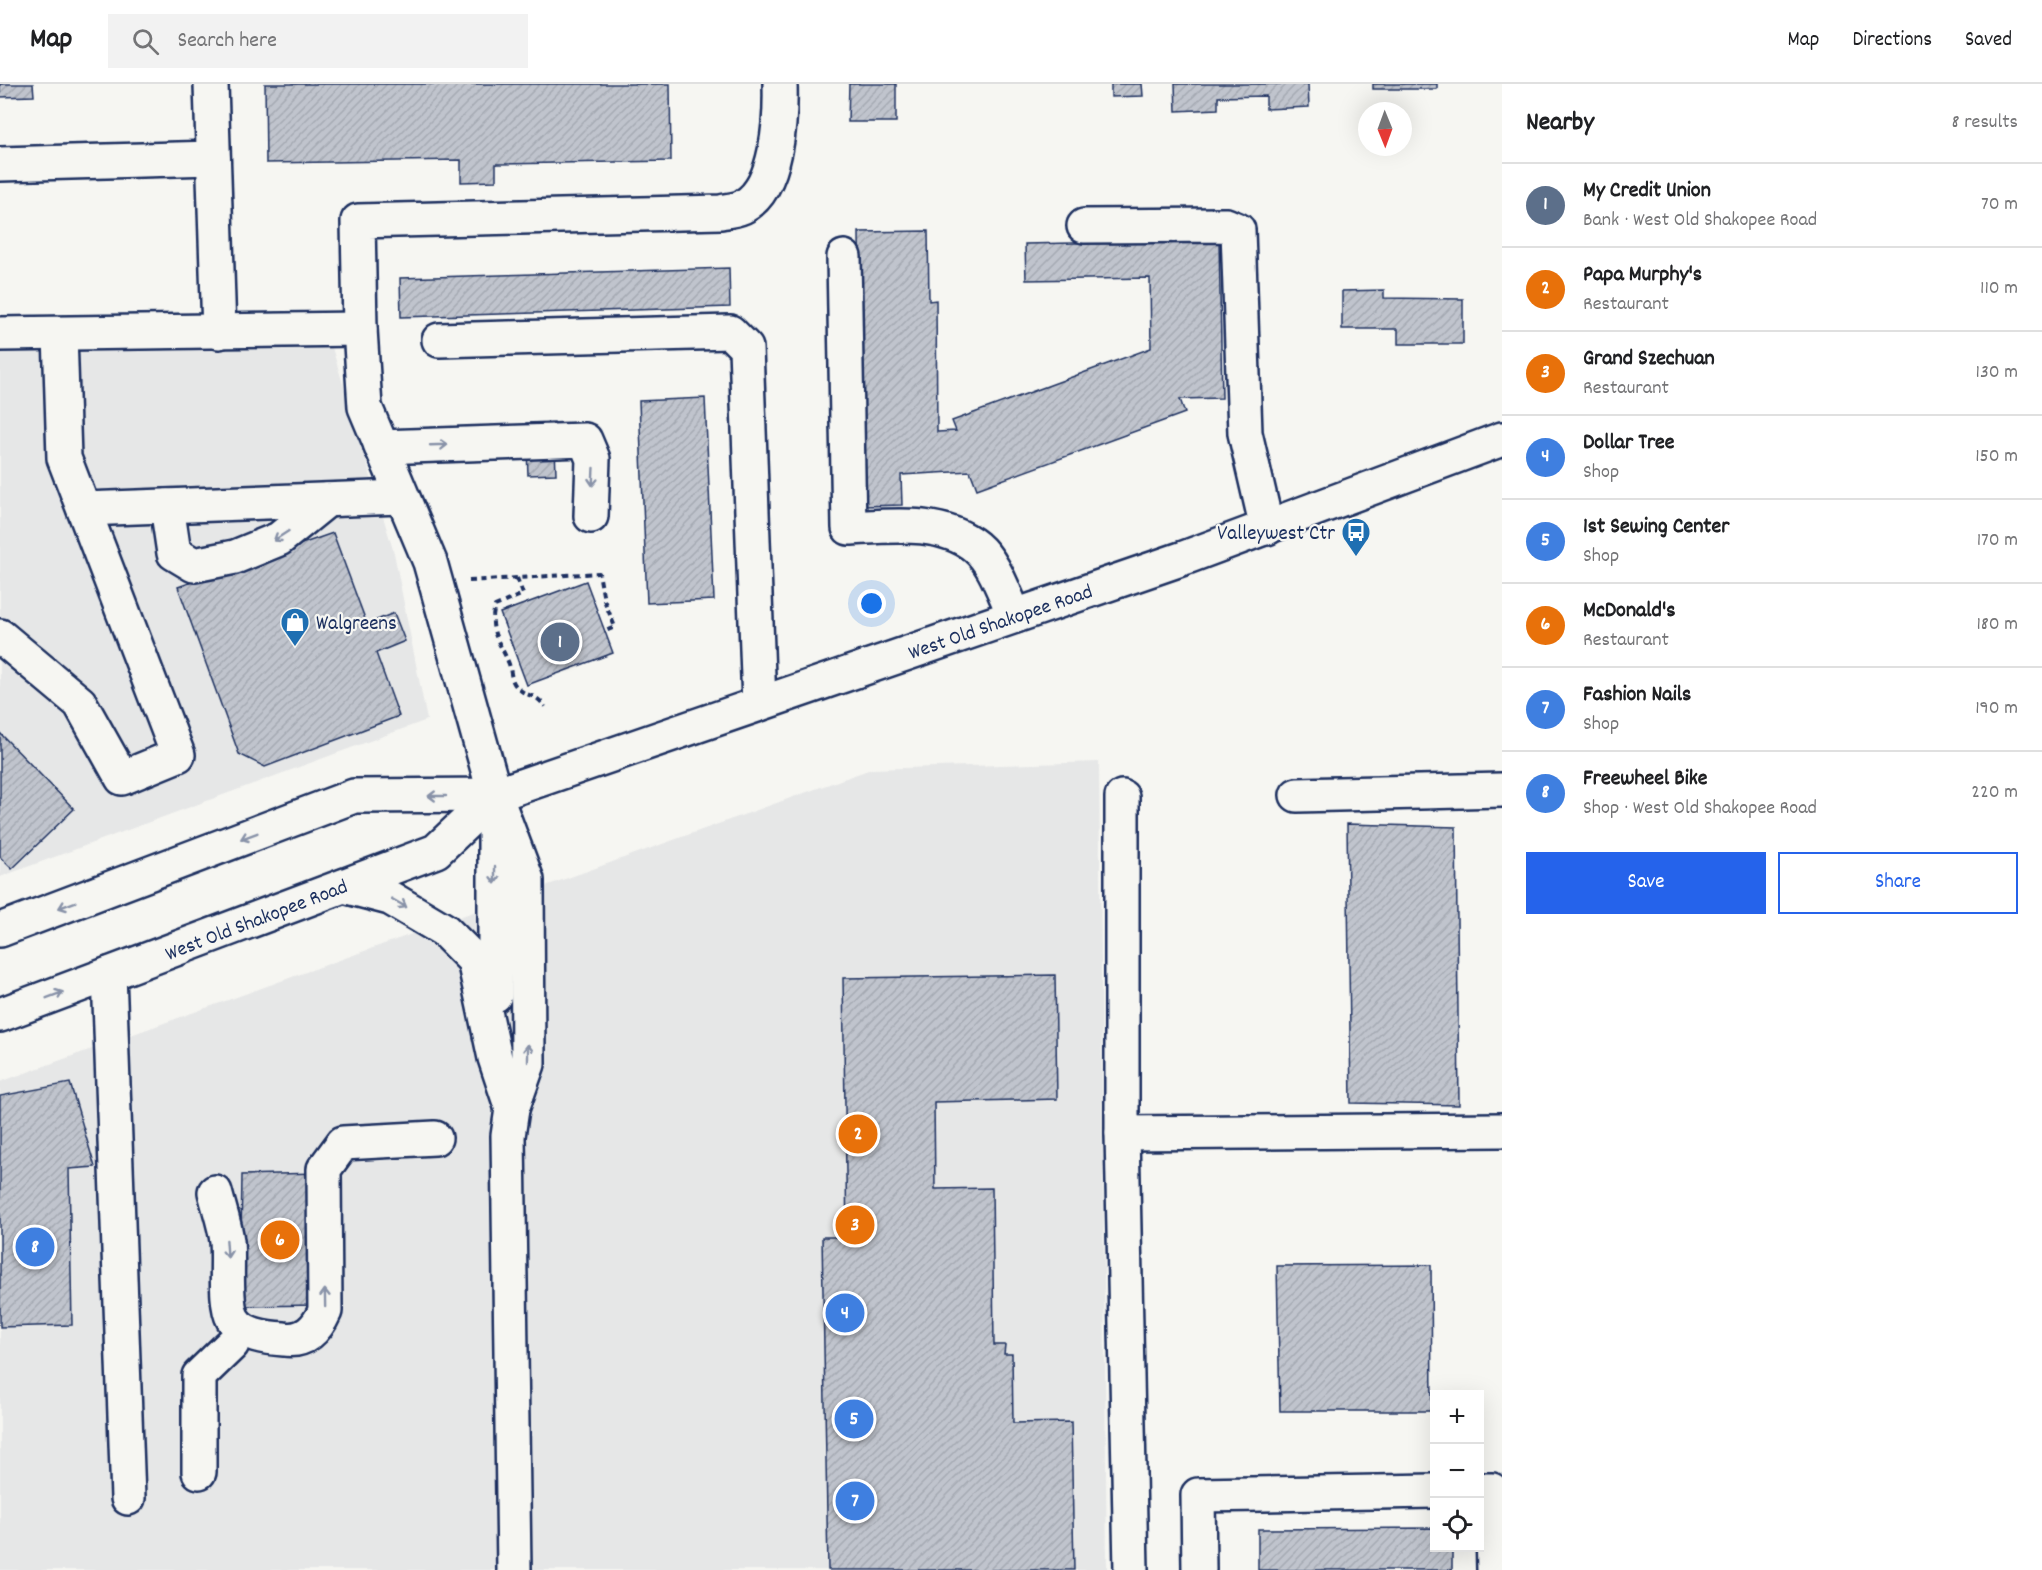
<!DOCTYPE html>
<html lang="en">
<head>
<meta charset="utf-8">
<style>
  body { margin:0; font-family:Dekko,sans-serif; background:#f2f2f2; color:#202124 }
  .controls { position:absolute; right:18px; bottom:18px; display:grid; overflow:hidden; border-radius:0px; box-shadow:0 6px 24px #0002 }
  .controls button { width:54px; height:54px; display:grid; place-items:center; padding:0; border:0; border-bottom:2px solid #e0e0e0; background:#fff; color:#202124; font:30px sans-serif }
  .compass { position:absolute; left:1358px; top:18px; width:54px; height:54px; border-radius:50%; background:#fff; box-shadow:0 6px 24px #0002; rotate:179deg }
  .you { position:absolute; left:872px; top:520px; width:21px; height:21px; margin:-15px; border:4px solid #fff; border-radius:50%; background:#1a73e8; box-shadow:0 0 0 9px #1a73e833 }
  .badge { display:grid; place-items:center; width:39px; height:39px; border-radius:50%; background:#2563eb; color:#fff; font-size:20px; font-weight:700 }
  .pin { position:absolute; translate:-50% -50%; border:3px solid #fff; box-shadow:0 2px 6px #0006 }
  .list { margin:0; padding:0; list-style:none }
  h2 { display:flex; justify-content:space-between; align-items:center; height:78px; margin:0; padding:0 24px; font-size:26px }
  h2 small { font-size:20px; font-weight:400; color:#757577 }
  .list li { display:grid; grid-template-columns:39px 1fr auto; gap:18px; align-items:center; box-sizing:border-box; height:84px; padding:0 24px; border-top:2px solid #e0e0e0 }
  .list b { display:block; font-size:22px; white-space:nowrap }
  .list p { margin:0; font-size:20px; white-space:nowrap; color:#757577 }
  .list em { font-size:20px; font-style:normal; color:#757577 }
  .actions { display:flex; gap:12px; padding:18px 24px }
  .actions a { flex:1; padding:14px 0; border:2px solid #2563eb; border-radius:0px; text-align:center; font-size:21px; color:#2563eb }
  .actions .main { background:#2563eb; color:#fff }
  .icon { flex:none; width:33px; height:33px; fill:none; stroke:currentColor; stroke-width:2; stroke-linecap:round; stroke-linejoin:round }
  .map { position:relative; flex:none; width:1502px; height:1486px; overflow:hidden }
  header { display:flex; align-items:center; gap:36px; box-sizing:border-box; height:84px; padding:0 30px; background:#fff; border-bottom:2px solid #e0e0e0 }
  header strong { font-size:28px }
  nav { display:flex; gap:33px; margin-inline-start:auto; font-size:21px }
  .search { width:420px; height:54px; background:#f2f2f2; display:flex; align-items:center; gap:15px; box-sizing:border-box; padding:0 21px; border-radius:0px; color:#757577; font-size:22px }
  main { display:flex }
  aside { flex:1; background:#fff }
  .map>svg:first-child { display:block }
  .built { fill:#e6e7e7 }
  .building { fill:url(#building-hatch); stroke:#1b2f5e; stroke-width:1.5 }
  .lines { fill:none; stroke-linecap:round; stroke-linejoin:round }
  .minor-casing { stroke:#1b2f5e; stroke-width:38 }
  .major-casing { stroke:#1b2f5e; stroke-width:38 }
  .path { stroke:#1b2f5e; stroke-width:4; stroke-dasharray:6 4.5; stroke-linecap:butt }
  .minor { stroke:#f6f6f2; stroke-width:33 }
  .major { stroke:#f6f6f2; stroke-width:33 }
  .oneway { stroke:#8892a8 }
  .labels { text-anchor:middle; stroke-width:4.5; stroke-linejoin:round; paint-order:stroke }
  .poi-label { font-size:21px; fill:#1b2f5e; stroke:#f6f6f2; text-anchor:end }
  .street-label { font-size:21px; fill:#1b2f5e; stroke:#f6f6f2 }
</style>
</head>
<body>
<header>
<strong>Map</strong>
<div class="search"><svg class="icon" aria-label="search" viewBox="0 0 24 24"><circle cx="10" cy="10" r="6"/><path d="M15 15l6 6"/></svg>Search here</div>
<nav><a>Map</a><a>Directions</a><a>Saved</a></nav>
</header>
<main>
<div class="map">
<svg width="1502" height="1486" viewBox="0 0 1502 1486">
  <defs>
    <pattern id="building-hatch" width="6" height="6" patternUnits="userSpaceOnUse" patternTransform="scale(1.5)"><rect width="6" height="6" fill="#c0c4cd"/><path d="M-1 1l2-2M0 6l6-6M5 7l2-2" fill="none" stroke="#a4a9b2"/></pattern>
  </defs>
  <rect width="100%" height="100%" fill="#f6f6f2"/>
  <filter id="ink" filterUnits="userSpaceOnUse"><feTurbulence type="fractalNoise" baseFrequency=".0167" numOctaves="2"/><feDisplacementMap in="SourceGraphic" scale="12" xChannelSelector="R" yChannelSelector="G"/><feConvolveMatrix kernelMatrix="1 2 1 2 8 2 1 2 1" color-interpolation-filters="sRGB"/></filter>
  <g filter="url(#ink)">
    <g class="built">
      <path d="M330 257 394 469 427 636 0 793V266Z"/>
      <path d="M1099 678 1107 1486H0V998L871 685Z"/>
    </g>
    <g class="building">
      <path d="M0 0H33L34 12 0 13Z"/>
      <path d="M265 0H670L671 77 496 80V97L461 98V76L266 79Z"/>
      <path d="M849 0H896V38H848Z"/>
      <path d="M1111 0H1142L1143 12 1111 13Z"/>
      <path d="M1175 0H1308L1309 23 1266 25V12L1218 13V25L1176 27Z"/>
      <rect x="1373" y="0" width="64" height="5"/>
      <path d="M928 147 929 217 936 216 937 348 956 347 952 337 1151 264 1150 194 1026 196 1025 160 1219 156 1222 314 1180 315 1185 329 977 405 970 387 901 391 902 421 862 422 859 148Z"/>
      <path d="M729 184 730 223 401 233 400 194Z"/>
      <path d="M1384 206V214L1463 215V260H1398V245H1342V207Z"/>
      <path d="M705 314 714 516 647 519 639 317Z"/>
      <path d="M554 338 556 390 528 391 526 339Z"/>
      <path d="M333 449 367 540 394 529 405 557 376 569 399 632 265 683 239 670 178 503Z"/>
      <path d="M586 497 613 569 527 601 500 529Z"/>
      <path d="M0 649 74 725 12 785 0 773Z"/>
      <path d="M1347 740 1456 743 1459 1021 1351 1019Z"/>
      <path d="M1055 891 1057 1015 934 1018 935 1105 992 1104 994 1261H1005L1004 1270H1012L1013 1339 1071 1338 1074 1486H828L822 1153H847L843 894Z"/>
      <path d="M70 999 95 1083 69 1085 72 1241 0 1243V1012Z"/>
      <path d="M319 1089V1221L240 1222 242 1091Z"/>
      <path d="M1431 1181 1432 1327H1280L1277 1182Z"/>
      <path d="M1434 1444V1464H1452V1486H1258V1445Z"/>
    </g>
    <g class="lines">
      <g class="minor-casing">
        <g id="minor">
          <path d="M211 0 219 248"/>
          <path d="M0 80 213 74"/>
          <path d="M1084 142 1226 141 1238 146 1245 349 1267 444"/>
          <path d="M844 173 849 444C889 442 942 435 976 463 995 479 1004 510 1015 532"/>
          <path d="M360 245 358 137 721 128C728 126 738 126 744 122 778 103 781 34 780 0"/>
          <path d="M0 250 360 245 365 323 430 478 495 711 527 796 528 980 512 1025 508 1052 514 1486"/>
          <path d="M439 256 730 248 746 264 759 620"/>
          <path d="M381 363 585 356 593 375 591 432"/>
          <path d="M167 422 174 469 194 481 235 473 279 455 327 416"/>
          <path d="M84 425 401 413"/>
          <path d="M0 552 80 619 122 694 178 671 64 374 60 250"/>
          <path d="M1297 711 1502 706"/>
          <path d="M1122 713V1049L1502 1046"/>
          <path d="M344 802 390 814 444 846 474 876 495 974 512 1025"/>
          <path d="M109 890 128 1414"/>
          <path d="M495 911V731"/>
          <path d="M1122 1049 1131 1486"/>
          <path d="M215 1108C219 1124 225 1141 227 1157 229 1177 224 1219 233 1235 242 1251 268 1254 284 1255 305 1258 317 1245 325 1227L324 1085 343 1059 435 1054"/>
          <path d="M199 1388V1292L232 1260"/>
          <path d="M1480 1406H1492L1494 1486"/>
          <path d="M1199 1486 1198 1411 1434 1407"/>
        </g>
      </g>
      <g class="major-casing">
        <g id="major">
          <path d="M0 846 354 712 495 711 1184 474 1502 355"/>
          <path d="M0 931 436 767 495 711"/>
        </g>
      </g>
      <g class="path">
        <path d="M517 494 523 510 495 522C488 549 500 557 509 580 512 590 510 598 519 605 529 614 536 609 545 623"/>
        <path d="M469 497 599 489 604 516 615 543 605 547"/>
      </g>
      <use href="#minor" class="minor"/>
      <use href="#major" class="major"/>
    </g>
    <defs><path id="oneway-shaft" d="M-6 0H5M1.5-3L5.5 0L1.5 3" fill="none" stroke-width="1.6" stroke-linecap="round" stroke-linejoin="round" transform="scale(1.5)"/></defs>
    <g class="oneway">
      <use href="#oneway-shaft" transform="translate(439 361) rotate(-2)"/>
      <use href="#oneway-shaft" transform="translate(593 393) rotate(93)"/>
      <use href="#oneway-shaft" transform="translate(281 452) rotate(147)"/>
      <use href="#oneway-shaft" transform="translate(437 712) rotate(180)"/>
      <use href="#oneway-shaft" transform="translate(249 752) rotate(159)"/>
      <use href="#oneway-shaft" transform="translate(495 791) rotate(90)"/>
      <use href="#oneway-shaft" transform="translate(399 819) rotate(30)"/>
      <use href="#oneway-shaft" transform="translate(67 821) rotate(159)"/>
      <use href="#oneway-shaft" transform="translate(55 911) rotate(-21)"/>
      <use href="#oneway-shaft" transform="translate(528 969) rotate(-90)"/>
      <use href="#oneway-shaft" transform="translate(227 1165) rotate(86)"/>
      <use href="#oneway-shaft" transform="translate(325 1214) rotate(-91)"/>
    </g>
  </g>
  <defs>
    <g id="bus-pin" transform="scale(1.5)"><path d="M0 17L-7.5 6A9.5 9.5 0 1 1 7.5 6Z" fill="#1f6fb2" stroke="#f6f6f2"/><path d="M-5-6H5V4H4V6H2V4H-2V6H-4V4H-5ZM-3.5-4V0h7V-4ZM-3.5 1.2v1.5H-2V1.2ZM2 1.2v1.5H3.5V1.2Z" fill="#fff"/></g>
    <g id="shop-pin" transform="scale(1.5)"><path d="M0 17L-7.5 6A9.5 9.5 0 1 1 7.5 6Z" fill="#1f6fb2" stroke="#f6f6f2"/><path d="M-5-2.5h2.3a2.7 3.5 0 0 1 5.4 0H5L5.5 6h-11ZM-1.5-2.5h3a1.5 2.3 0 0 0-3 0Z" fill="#fff"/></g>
  </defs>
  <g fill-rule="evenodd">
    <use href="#bus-pin" x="1356" y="448"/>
    <use href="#shop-pin" x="295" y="538"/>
  </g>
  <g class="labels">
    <g class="poi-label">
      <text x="1335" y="455">Valleywest Ctr</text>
      <text x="316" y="545" text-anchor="start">Walgreens</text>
    </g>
    <g class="street-label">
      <text transform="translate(1000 537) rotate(-19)" y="7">West Old Shakopee Road</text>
      <text transform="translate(256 835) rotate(-21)" y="7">West Old Shakopee Road</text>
    </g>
  </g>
</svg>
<div class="controls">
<button>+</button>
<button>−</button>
<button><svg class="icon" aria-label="locate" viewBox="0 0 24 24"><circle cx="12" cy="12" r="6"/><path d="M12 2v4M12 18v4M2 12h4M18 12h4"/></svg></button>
</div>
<svg class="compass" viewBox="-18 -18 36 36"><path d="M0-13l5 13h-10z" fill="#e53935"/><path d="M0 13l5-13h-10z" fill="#757577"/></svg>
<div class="you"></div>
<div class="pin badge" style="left:560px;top:558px;background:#5c6f8a">1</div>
<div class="pin badge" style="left:858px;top:1050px;background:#e8710a">2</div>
<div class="pin badge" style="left:855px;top:1141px;background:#e8710a">3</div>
<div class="pin badge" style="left:845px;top:1229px;background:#3f7fe0">4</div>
<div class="pin badge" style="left:854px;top:1335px;background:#3f7fe0">5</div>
<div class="pin badge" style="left:280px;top:1156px;background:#e8710a">6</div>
<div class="pin badge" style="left:855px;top:1417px;background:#3f7fe0">7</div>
<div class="pin badge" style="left:35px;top:1163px;background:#3f7fe0">8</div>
</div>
<aside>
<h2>Nearby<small>8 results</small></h2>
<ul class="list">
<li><span class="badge" style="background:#5c6f8a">1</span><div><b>My Credit Union</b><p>Bank · West Old Shakopee Road</p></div><em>70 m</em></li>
<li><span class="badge" style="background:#e8710a">2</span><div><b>Papa Murphy's</b><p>Restaurant</p></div><em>110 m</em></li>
<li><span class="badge" style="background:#e8710a">3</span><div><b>Grand Szechuan</b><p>Restaurant</p></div><em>130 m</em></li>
<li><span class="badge" style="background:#3f7fe0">4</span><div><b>Dollar Tree</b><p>Shop</p></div><em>150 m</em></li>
<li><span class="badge" style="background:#3f7fe0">5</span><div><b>1st Sewing Center</b><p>Shop</p></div><em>170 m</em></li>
<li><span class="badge" style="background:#e8710a">6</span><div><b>McDonald's</b><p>Restaurant</p></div><em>180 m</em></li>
<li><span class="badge" style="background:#3f7fe0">7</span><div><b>Fashion Nails</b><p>Shop</p></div><em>190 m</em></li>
<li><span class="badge" style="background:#3f7fe0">8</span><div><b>Freewheel Bike</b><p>Shop · West Old Shakopee Road</p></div><em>220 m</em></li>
</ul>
<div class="actions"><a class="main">Save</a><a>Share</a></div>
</aside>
</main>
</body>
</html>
